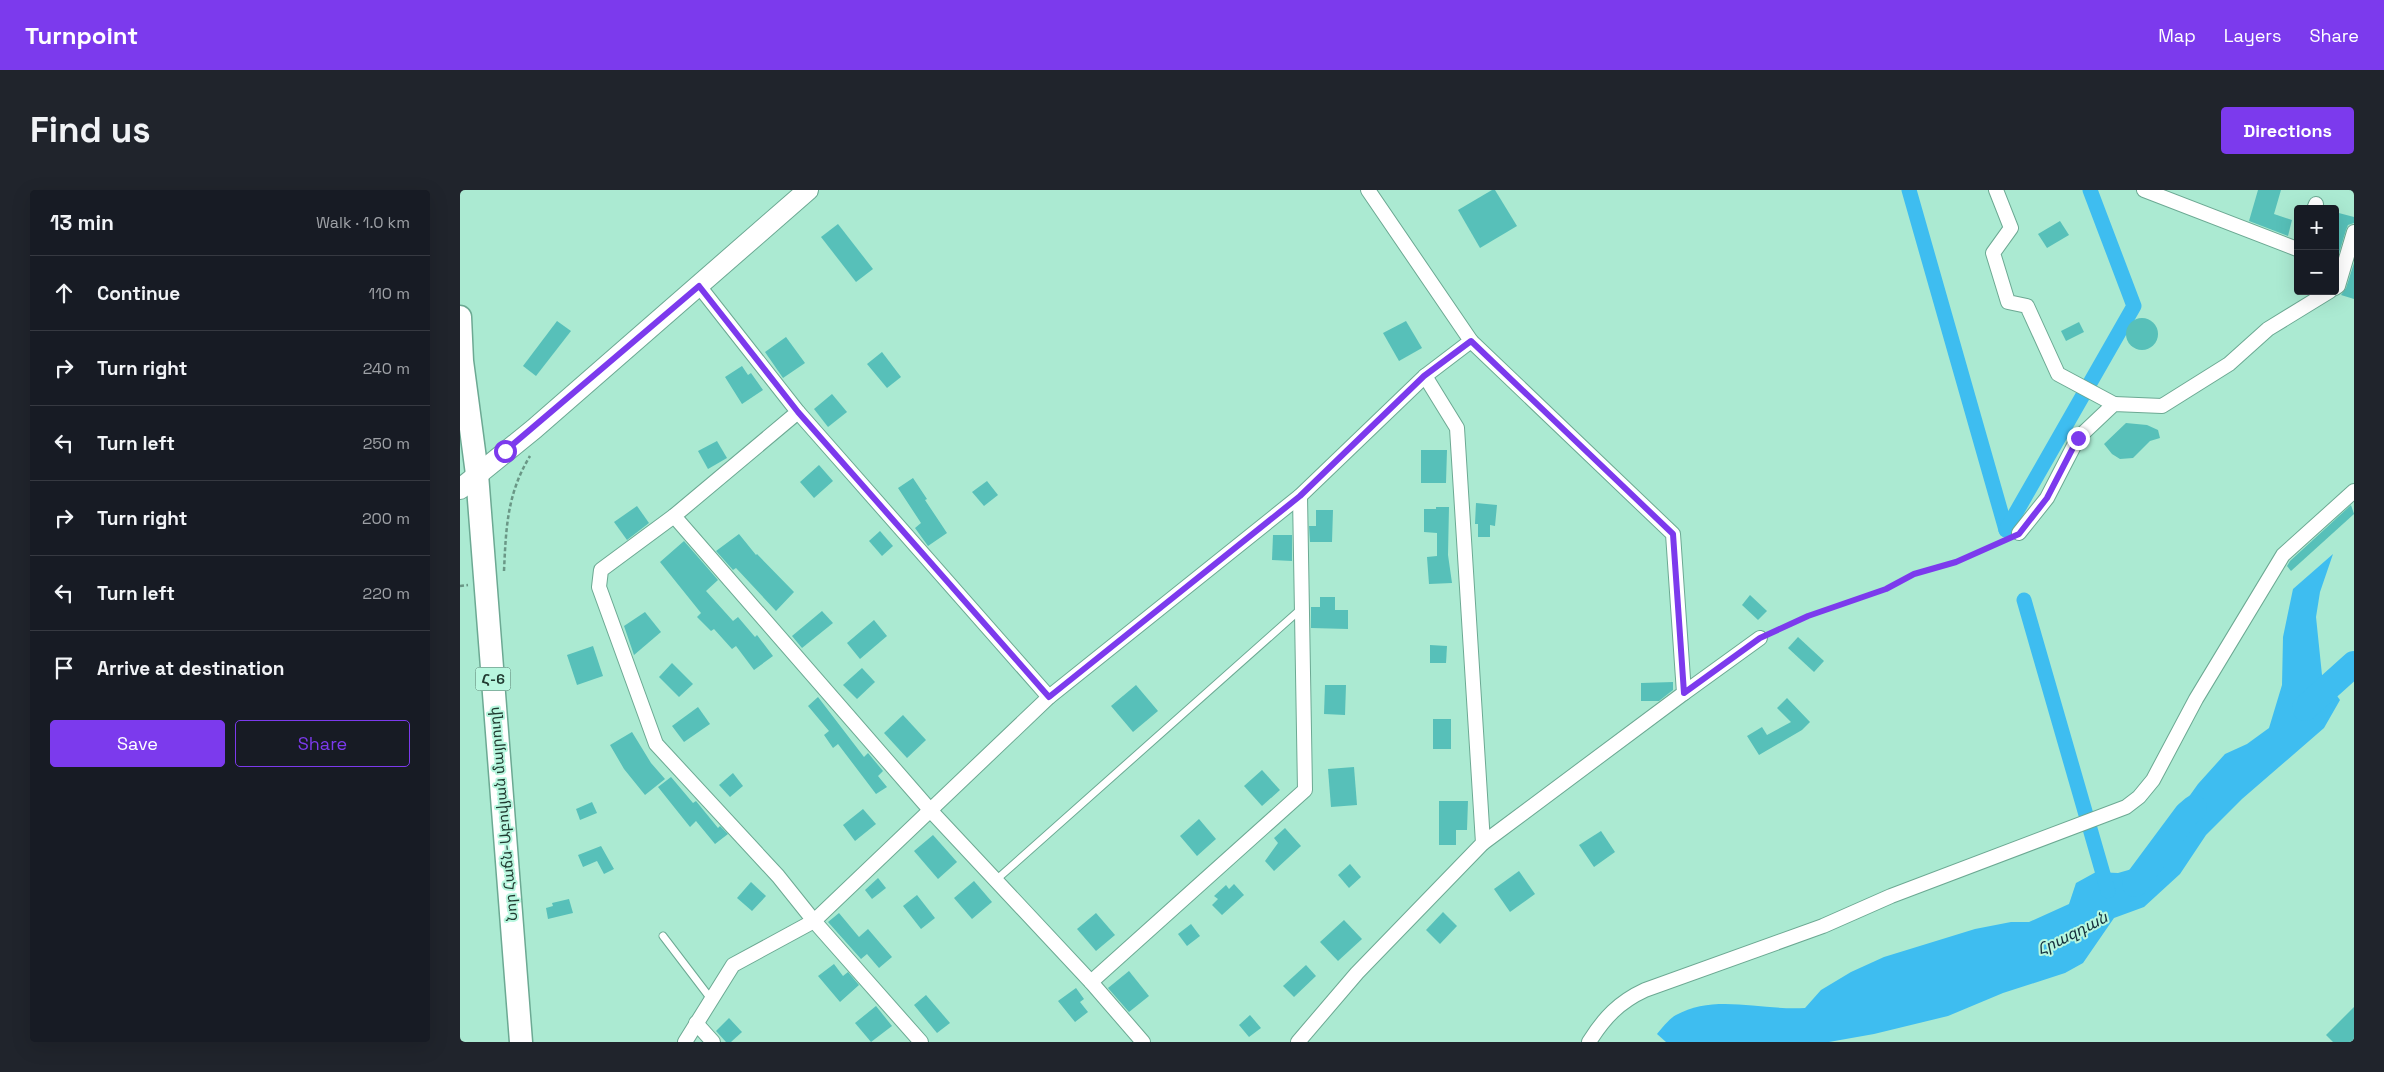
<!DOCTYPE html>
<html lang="en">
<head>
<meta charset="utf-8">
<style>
  body { margin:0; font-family:"Space Grotesk","Noto Sans Armenian",sans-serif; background:#20242c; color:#f1f3f6 }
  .controls { position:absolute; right:15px; top:15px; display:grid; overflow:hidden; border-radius:5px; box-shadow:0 5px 20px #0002 }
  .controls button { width:45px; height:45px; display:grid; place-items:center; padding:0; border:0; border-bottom:1px solid #363941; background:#171b24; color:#f1f3f6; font:25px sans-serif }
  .stop { position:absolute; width:15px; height:15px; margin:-11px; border:4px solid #7c3aed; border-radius:50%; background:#fff }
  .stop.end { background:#7c3aed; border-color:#fff; box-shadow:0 1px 5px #0008 }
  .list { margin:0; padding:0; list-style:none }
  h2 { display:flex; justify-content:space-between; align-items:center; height:65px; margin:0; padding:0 20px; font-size:21px }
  h2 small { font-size:16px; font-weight:400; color:#9ea1a6 }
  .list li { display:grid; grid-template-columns:32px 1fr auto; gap:15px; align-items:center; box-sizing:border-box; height:75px; padding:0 20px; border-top:1px solid #363941 }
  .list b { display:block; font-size:19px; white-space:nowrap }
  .list em { font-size:16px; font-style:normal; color:#9ea1a6 }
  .actions { display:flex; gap:10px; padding:15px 20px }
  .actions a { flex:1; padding:11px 0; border:1px solid #7c3aed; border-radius:5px; text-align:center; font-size:18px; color:#7c3aed }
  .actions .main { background:#7c3aed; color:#fff }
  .icon { flex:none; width:28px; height:28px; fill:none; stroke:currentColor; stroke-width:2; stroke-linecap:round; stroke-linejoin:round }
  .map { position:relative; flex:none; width:1894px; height:852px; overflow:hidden; border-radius:5px }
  header { display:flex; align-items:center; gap:30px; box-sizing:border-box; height:70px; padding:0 25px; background:#7c3aed; color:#fff }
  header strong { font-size:24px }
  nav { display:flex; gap:28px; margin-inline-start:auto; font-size:18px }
  .intro { display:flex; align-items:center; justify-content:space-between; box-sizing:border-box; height:120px; padding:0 30px }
  h1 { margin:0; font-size:35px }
  .button { padding:12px 22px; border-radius:5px; background:#7c3aed; color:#fff; font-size:18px; font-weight:700 }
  main { display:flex; gap:30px; padding:0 30px }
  aside { flex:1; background:#171b24; border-radius:5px; box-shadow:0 5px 20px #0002 }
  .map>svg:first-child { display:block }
  .water { fill:#3ebdf0 }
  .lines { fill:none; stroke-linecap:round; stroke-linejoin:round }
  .canal { stroke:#3ebdf0; stroke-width:15 }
  .river { stroke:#3ebdf0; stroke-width:26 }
  .building { fill:#57c0b9 }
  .lane-casing { stroke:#6ca993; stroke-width:9 }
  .street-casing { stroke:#6ca993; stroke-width:16 }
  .secondary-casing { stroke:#6ca993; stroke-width:22 }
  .primary-casing { stroke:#6ca993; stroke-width:25 }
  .path { stroke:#6a9786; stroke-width:2.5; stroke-dasharray:4 2.5; stroke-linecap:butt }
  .lane { stroke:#fff; stroke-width:7 }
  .street { stroke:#fff; stroke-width:14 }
  .secondary { stroke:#fff; stroke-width:20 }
  .primary { stroke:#fff; stroke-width:22 }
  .route { stroke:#7c3aed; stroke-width:6 }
  .labels { text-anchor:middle; stroke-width:4; stroke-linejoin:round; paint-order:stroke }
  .shield { fill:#b8f7df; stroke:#4e7365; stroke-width:1 }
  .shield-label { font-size:14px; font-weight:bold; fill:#213b31 }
  .street-label { font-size:15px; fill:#213b31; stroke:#b8f7df }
  .water-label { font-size:16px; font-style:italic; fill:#16303c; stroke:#b8f7df }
</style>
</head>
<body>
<header>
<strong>Turnpoint</strong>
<nav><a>Map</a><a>Layers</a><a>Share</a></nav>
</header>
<div class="intro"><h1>Find us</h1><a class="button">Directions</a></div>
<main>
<aside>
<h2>13 min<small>Walk · 1.0 km</small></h2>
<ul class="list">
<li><svg class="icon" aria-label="ahead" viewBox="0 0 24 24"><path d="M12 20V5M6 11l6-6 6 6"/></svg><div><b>Continue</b></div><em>110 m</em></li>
<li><svg class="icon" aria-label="right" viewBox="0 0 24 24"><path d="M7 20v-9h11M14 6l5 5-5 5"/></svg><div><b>Turn right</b></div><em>240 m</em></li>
<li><svg class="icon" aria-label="left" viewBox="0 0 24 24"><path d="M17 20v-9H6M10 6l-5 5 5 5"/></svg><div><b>Turn left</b></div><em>250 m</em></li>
<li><svg class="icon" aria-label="right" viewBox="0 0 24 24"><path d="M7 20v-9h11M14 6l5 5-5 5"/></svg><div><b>Turn right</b></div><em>200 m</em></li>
<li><svg class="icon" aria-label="left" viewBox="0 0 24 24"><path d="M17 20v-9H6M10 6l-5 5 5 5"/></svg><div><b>Turn left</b></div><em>220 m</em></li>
<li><svg class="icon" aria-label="arrive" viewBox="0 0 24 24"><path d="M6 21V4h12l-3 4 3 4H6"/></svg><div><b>Arrive at destination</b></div></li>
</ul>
<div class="actions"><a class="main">Save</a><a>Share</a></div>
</aside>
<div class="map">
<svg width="1894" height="852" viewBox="0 0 1894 852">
  <rect width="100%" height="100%" fill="#abead2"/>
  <path class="water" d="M1873 364 1860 402 1856 427 1862 485 1880 510 1864 538 1782 609 1746 645 1720 684 1684 717 1654 728 1623 773 1605 783 1543 803 1488 826 1414 844 1369 852H1206L1197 844C1202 838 1209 829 1216 825 1255 803 1303 821 1345 818L1361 800 1391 782 1424 767 1515 739 1551 732H1569L1609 714 1616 693 1636 682 1658 683 1679 677 1707 658 1718 622 1738 594 1765 564 1787 554 1809 538 1822 495 1823 447 1833 399Z"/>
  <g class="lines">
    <g class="canal">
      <path d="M1449 0 1546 340"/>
      <path d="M1546 340 1674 116 1630 0"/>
      <path d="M1564 410 1648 701"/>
    </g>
    <g class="river">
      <path d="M1845 518 1894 474"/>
      <path d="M1675 694 1727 624 1734 618"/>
    </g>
  </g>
  <g class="building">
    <path d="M1032 0H1035L1057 36 1020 58 998 20Z"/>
    <path d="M1798 0H1821L1814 24 1832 30 1828 46 1789 31Z"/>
    <path d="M1875 22 1894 27V33L1888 35 1886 40 1879 63 1875 62Z"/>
    <path d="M1600 31 1609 45 1587 58 1578 44Z"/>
    <path d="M378 34 413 79 396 92 361 47Z"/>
    <path d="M1894 73V109L1881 105 1886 98Z"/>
    <circle cx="1682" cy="144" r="16"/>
    <path d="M97 131 111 141 76 186 63 176Z"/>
    <path d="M946 131 962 158 939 171 923 143Z"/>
    <path d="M1619 132 1624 142 1606 151 1601 141Z"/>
    <path d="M326 147 345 173 323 188 305 162Z"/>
    <path d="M422 162 441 187 427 198 407 174Z"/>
    <path d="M282 176 288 185 291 183 303 200 282 214 265 187Z"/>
    <path d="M372 204 387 222 368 237 354 219Z"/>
    <path d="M1666 233 1687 235 1698 240 1700 248 1690 251 1673 268 1660 269 1652 264 1644 254Z"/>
    <path d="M257 251 267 268 248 279 238 261Z"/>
    <path d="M961 260H987L986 293H961Z"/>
    <path d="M359 275 373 291 354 308 340 292Z"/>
    <path d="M453 288 467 309 465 310 487 343 468 356 455 338 461 333 438 298Z"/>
    <path d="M527 291 538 305 524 316 512 302Z"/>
    <path d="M1016 313 1037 315 1035 336 1030 335V347H1018V334H1015Z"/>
    <path d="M1891 315 1894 324 1831 381 1827 376 1830 371Z"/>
    <path d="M177 316 189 333 167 350 154 332Z"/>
    <path d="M976 317H989L988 365 992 393 969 394 967 367 977 366V343L964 342V319H976Z"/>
    <path d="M856 320H873L872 352H850L849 336H856Z"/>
    <path d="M420 341 433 356 422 366 409 351Z"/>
    <path d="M279 344 296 365 297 364 334 402 316 421 276 378 273 380 256 361Z"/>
    <path d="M813 345H832V371L812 370Z"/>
    <path d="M224 351 258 390 246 401 273 431 278 427 295 447 297 445 313 466 294 480 276 456 272 459 254 439 251 441 237 427 241 423 200 372Z"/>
    <path d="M1290 405 1307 421 1298 430 1282 415Z"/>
    <path d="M860 407H875V420H888V439L851 438V417H860Z"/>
    <path d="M362 421 373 433 342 458 332 446Z"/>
    <path d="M185 422 201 442 174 465 164 436Z"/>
    <path d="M414 430 427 446 400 469 387 453Z"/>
    <path d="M1338 447 1364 471 1354 482 1328 458Z"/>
    <path d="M970 455 987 456 986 473H970Z"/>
    <path d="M133 456 143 486 117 495 107 465Z"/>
    <path d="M212 473 233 494 219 507 199 487Z"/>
    <path d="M402 478 415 492 397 509 383 495Z"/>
    <path d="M1213 492V500L1199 511H1181V493Z"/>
    <path d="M676 495 698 521 673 542 651 516Z"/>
    <path d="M865 495H886L885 525 864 524Z"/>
    <path d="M358 507 404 567 408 563 423 581 418 586 427 597 416 604 378 554 373 558 364 545 369 541 348 516Z"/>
    <path d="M1327 508 1350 532 1342 540 1299 565 1287 546 1302 537 1307 545 1331 532 1317 518Z"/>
    <path d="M238 517 250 534 224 552 212 536Z"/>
    <path d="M443 525 466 550 447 568 424 543Z"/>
    <rect x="973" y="529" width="18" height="30"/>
    <path d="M172 542 191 573 205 589 185 605 164 579 150 555Z"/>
    <path d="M894 577 897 615 871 617 868 579Z"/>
    <path d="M802 580 820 600 802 616 784 596Z"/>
    <path d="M273 583 283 596 270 607 259 595Z"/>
    <path d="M211 587 233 613 236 611 258 638 260 636 268 644 255 654 236 631 230 637 198 597Z"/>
    <path d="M979 611H1008L1007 640H996V655H979Z"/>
    <path d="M132 612 137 623 120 630 116 619Z"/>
    <path d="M403 619 416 634 395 651 383 635Z"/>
    <path d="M739 629 756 649 737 666 720 646Z"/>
    <path d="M825 638 841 656 814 681 805 671 818 653 814 648Z"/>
    <path d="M1141 641 1155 662 1134 677 1119 655Z"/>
    <path d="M473 645 497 672 478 689 454 661Z"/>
    <path d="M141 656 154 679 144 684 137 671 123 677 118 665Z"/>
    <path d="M890 674 901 687 889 698 878 685Z"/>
    <path d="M1059 681 1075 704 1050 722 1034 699Z"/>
    <path d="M418 688 426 698 412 709 405 700Z"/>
    <path d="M514 691 532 712 512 729 494 708Z"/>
    <path d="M291 692 306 706 292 721 277 708Z"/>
    <path d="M774 694 784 705 762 725 752 715 758 709 754 706 766 695 769 699Z"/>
    <path d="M457 705 475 728 461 739 443 716Z"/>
    <path d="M109 709 113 723 88 729 86 718 93 716 92 713Z"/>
    <path d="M983 722 997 736 980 754 966 740Z"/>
    <path d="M379 723 399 747 408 739 432 767 419 778 407 764 401 769 368 732Z"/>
    <path d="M636 723 655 745 636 761 617 739Z"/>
    <path d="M884 730 902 749 878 771 860 752Z"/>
    <path d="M731 734 740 746 727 756 718 744Z"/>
    <path d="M374 774 383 786 388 782 399 795 380 812 358 786Z"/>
    <path d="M846 775 856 786 834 807 823 796Z"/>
    <path d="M669 781 689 806 669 822 648 798Z"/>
    <path d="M616 798 624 809 620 812 628 822 615 832 598 811Z"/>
    <path d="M466 805 490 833 477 843 454 815Z"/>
    <path d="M416 816 432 836 411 852 395 833Z"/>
    <path d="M1894 817V852H1873L1866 845Z"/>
    <path d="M790 825 801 838 789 847 779 835Z"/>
    <path d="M269 828 282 842 271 852H266L256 841Z"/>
  </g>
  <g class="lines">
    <g class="lane-casing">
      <g id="lane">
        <path d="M536 690 842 418"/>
        <path d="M203 746 251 809"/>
      </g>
    </g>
    <g class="street-casing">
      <g id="street">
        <path d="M1536 0 1551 38 1533 63 1548 112 1567 116 1598 184 1654 214"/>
        <path d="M1684 0 1837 59 1838 57"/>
        <path d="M1854 19 1856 14"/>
        <path d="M239 96 338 222 214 326 471 621 631 792 683 852"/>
        <path d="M1875 98 1878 96 1894 42"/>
        <path d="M1011 151 1213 344 1224 503 1023 653"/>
        <path d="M338 222 589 507"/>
        <path d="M214 326 141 380 139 397 196 554 318 686 354 731 461 852"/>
        <path d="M1559 343 1587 308 1618 248 1654 214 1702 216 1769 174 1808 139 1870 101"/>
        <path d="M1224 503 1300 448"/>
        <path d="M631 792 845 600 840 306"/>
        <path d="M236 833 253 852"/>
        <path d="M225 852 273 775 354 731 589 507 840 306 965 186 1011 151 908 0"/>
        <path d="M838 852 897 783 1023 653 997 238 965 186"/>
        <path d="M1129 852C1144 828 1159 812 1185 800L1363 736 1431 706 1666 617 1679 607 1693 590 1736 509 1823 365 1894 301"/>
      </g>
    </g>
    <g class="secondary-casing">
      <path id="secondary" d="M0 299 74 239 348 0"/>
    </g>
    <g class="primary-casing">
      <path id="primary" d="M0 127 2 171 17 284 61 852"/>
    </g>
    <g class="path">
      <path d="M44 381C46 338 47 304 70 266"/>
      <path d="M0 396 8 395"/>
      <path d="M1313 442 1348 426 1426 399 1454 384 1496 372 1546 349"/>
    </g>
    <use href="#lane" class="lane"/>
    <use href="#street" class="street"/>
    <use href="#secondary" class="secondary"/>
    <use href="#primary" class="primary"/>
  </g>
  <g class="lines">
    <path class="route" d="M45 261 239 96 338 222 589 507 840 306 964 186 1011 151 1213 344 1224 503 1300 448 1348 426 1426 399 1454 384 1496 372 1559 344 1587 308 1618 248"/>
  </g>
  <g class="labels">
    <rect class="shield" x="15.5" y="477.5" width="35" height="23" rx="4"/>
    <g class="shield-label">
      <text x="33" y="494">Հ-6</text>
    </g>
    <g class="street-label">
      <text transform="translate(43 624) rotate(-95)" y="5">Նոր Հաճն-Աբովյան մայրուղի</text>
    </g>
    <g class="water-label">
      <text transform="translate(1612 743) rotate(-27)" y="6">Հրազդան</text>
    </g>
  </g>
</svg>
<div class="controls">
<button>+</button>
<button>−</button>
</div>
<div class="stop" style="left:45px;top:261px"></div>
<div class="stop end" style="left:1618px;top:248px"></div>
</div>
</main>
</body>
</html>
